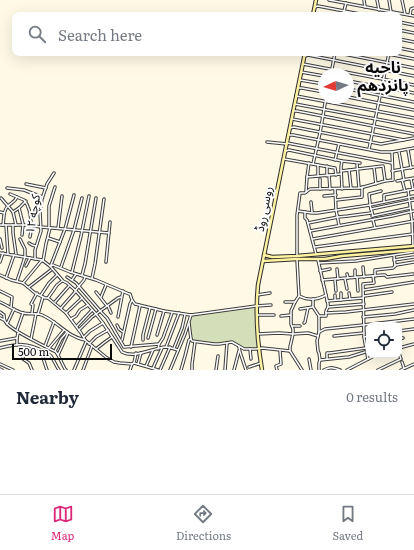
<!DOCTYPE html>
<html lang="en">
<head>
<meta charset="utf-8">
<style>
  body { margin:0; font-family:Literata,"Noto Sans Arabic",serif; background:#f6f6f7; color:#1f2937 }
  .controls { position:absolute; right:12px; bottom:12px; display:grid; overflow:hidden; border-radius:8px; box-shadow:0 4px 16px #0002 }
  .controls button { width:36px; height:36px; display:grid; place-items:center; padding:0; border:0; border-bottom:1px solid #e0e1e3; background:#fff; color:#1f2937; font:20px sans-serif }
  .compass { position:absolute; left:318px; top:68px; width:36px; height:36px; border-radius:50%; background:#fff; box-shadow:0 4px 16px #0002; rotate:266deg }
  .scale { position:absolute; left:12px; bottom:10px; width:100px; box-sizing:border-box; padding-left:4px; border:2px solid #0a0a0a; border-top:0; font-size:11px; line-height:14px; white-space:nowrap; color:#0a0a0a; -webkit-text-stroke:3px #fff; paint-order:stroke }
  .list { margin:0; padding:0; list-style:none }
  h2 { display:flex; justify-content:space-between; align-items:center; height:52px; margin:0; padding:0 16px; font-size:17px }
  h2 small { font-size:13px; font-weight:400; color:#747a83 }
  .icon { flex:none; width:22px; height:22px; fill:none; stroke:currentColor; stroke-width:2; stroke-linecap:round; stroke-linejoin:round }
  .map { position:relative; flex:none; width:414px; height:370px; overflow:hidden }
  .search { position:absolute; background:#fff; box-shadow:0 4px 16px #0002; left:12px; right:12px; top:12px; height:44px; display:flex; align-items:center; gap:10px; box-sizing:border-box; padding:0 14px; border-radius:8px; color:#747a83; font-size:15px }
  .sheet { height:124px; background:#fff }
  nav { display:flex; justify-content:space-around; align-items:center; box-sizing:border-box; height:56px; border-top:1px solid #e0e1e3; background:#fff; font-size:11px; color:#747a83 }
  nav a { display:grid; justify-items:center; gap:2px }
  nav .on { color:#db2777 }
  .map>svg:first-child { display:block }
  .cemetery { fill:#d4dfb9 }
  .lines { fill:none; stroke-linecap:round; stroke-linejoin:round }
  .street-casing { stroke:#3d3d3d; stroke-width:3.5 }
  .secondary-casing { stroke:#2c2c2c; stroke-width:4.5 }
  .street { stroke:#fff; stroke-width:1.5 }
  .secondary { stroke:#fff2a1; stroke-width:2.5 }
  .labels { text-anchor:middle; stroke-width:4; stroke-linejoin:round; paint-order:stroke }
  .street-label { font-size:12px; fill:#0a0a0a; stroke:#fff }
  .district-label { font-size:16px; font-weight:bold; fill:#0a0a0a; stroke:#fff }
</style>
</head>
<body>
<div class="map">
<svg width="414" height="370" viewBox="0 0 414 370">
  <rect width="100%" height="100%" fill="#fff9e6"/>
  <path class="cemetery" d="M256 306 259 349H244L232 342 219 344 192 341 189 322 191 315Z"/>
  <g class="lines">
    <g class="street-casing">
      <g id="street">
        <path d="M329 0 414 16"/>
        <path d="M364 0 365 7"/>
        <path d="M377 0 379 10"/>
        <path d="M389 0 391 12"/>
        <path d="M402 0 405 14"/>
        <path d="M315 7 318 6 365 15"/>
        <path d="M343 15 346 3"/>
        <path d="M410 15 411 9 414 8"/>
        <path d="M399 22 414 25"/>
        <path d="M399 30 414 33"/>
        <path d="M399 39 414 42"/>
        <path d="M399 48 414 51"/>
        <path d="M339 53 414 68"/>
        <path d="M383 53 414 59"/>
        <path d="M305 56 308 55 414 76"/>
        <path d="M303 64 414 85"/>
        <path d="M301 72 324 76"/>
        <path d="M331 74 335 53"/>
        <path d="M300 80 324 84"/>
        <path d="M348 81 414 93"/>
        <path d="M298 88H302L324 92"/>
        <path d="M348 89 414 102"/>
        <path d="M296 96 414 118"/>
        <path d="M348 97 414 110"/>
        <path d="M295 104 414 126"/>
        <path d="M293 111H297L414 134"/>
        <path d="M292 119 404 140"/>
        <path d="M290 128 294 127 381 144 414 138"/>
        <path d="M289 135H293L381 152H392L414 148"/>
        <path d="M267 142 287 144"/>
        <path d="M287 143 392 163"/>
        <path d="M369 149 389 53"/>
        <path d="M408 150 411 168"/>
        <path d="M286 151 289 150 342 161 360 163"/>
        <path d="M399 152 404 180"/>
        <path d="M284 159 335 168 336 175"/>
        <path d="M335 160 339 144"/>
        <path d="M342 161 341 167 342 189"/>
        <path d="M313 164 320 133 326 98"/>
        <path d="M357 164 359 188"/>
        <path d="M318 165V176"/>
        <path d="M327 166V176"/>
        <path d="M374 168 376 184"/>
        <path d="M349 170 351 188"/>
        <path d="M341 171 383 166 385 180"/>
        <path d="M392 171 414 167"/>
        <path d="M329 175 330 189"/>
        <path d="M307 177 341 174"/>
        <path d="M320 179V189"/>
        <path d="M411 179 413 189"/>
        <path d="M402 180 405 191"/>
        <path d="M397 181 414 178"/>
        <path d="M26 184 46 188"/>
        <path d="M7 188 24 190 42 197"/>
        <path d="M335 189 336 210 339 225"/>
        <path d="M408 190 412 221 413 246"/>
        <path d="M306 192 307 177 309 163"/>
        <path d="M10 194 24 200C30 207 31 216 31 225"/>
        <path d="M324 196 336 195"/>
        <path d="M1 198 13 212"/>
        <path d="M336 200 362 197V187"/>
        <path d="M311 202 312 212"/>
        <path d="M384 202V195L414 189"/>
        <path d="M370 204V203L369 194 381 191"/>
        <path d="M370 205 373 216"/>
        <path d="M19 208 23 224"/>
        <path d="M371 209 414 200"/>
        <path d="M298 211 312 213H317L370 205 414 196"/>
        <path d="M0 212 4 213"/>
        <path d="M305 212V218L307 220 316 254"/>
        <path d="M372 216 410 208"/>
        <path d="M373 220 375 228"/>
        <path d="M308 223 338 217 348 216 371 213"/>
        <path d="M0 225H28L41 227 109 233"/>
        <path d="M3 225C4 219 3 210 8 206 11 203 15 202 17 197"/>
        <path d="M6 225 8 254"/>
        <path d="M13 225V233L16 254"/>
        <path d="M16 225 13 212 19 208 26 201"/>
        <path d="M49 227V206L55 187"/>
        <path d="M58 228 62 196"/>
        <path d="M310 231 392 216 414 211"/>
        <path d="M22 235 23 225"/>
        <path d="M30 237 32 225"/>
        <path d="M48 238 60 242"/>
        <path d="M0 239 2 248"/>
        <path d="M313 239 414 221"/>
        <path d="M29 243 32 245 36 246"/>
        <path d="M315 247 413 234"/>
        <path d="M0 253 42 260 50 266 63 281 67 283 76 291 96 314 103 323 122 352C135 359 152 348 166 347 170 347 174 349 178 350"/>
        <path d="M297 256V215L300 193H305L310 189 360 188 385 181 393 180 392 152"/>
        <path d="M394 256 395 266"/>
        <path d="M35 259V250L41 231 40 212 42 199 47 184 54 173"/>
        <path d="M297 260 299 296 295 302 291 311V324L293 329V334L290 347V351L302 370"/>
        <path d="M318 260 328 304V307L326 311V316H319"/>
        <path d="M394 260 414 257"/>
        <path d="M43 261 46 244 50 228"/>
        <path d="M0 262 3 253"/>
        <path d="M106 262 110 222"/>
        <path d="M319 263 356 261 413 252"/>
        <path d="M51 265 65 229 74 195"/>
        <path d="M26 266 30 258"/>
        <path d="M50 266 53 265 70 272 96 280 129 294H130L132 300 135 304 164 311 191 315 256 306 271 305"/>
        <path d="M61 267 74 230 82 198"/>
        <path d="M363 267 364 277"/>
        <path d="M337 269 338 279"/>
        <path d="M355 270V277"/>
        <path d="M320 271 330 269"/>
        <path d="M72 272 81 236 89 196"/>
        <path d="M347 274 348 278"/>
        <path d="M0 275 11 280 23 283 35 293 45 298H48L66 313 81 333 85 340 107 358 114 362 120 363 132 364 134 363 158 370"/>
        <path d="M82 275 85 264 96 198"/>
        <path d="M375 276V270L393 268 396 265 414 262"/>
        <path d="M67 277 76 283 102 313 107 318 124 347 159 344"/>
        <path d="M357 277 358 291"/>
        <path d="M6 278 14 255"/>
        <path d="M92 278 95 264 104 199"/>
        <path d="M345 279 347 289"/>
        <path d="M72 280 76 274"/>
        <path d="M322 280 383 275H385L387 277 413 274"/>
        <path d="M335 280 336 291"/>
        <path d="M17 281 25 257V249L20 239"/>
        <path d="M23 283 42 260"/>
        <path d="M29 287 51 270"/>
        <path d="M364 290 414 282"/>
        <path d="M0 291 12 297 11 307"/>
        <path d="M75 291 84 280 85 277"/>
        <path d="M96 292 107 306"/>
        <path d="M341 293V300"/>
        <path d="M349 293 350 299"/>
        <path d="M41 295 49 283 57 275"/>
        <path d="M257 295 270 293"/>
        <path d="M335 295V300"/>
        <path d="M299 296C308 301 317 300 326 295"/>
        <path d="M364 296 392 292"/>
        <path d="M101 297 106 285"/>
        <path d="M48 298 57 285 62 281"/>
        <path d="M313 299V307L319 316V332L317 341 318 351 319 353 320 360 319 363V370"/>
        <path d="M327 301 363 298"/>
        <path d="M0 302C7 305 15 311 23 313 30 315 38 312 44 316 59 323 68 337 85 340"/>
        <path d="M55 302 69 286"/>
        <path d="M285 302H295"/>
        <path d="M108 306 111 313"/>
        <path d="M328 307 364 304"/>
        <path d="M61 308 76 291"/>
        <path d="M300 309 313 307"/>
        <path d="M0 312 4 315C4 317 4 319 5 321 9 330 45 346 56 352L58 355 65 369 66 370"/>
        <path d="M32 313 33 305 31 304 37 293"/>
        <path d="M66 313 82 298"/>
        <path d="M326 313 346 312 414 304"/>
        <path d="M38 314 43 297"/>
        <path d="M258 315H274"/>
        <path d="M281 316 291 315"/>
        <path d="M118 317 123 291"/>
        <path d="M363 317 395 314 414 310"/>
        <path d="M0 318 4 320"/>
        <path d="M71 319 76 316 80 310 88 305"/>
        <path d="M304 323 305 322 308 308"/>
        <path d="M7 324 14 309"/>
        <path d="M117 325 119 329 123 332"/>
        <path d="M77 326 92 310"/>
        <path d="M292 326H300"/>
        <path d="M17 330 23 313"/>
        <path d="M79 330 92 317 118 298 121 297"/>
        <path d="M399 331 414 329"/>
        <path d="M319 332 325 329 363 325 414 319"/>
        <path d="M258 334 279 333 293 334 308 333 318 336"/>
        <path d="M157 335 164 311"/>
        <path d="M334 336 364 333"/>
        <path d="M84 337 90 331 103 323"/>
        <path d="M364 337 369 336"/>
        <path d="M148 338 156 309"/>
        <path d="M31 339 36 314"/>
        <path d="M191 339 192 341 214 344H219L232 342 244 349H256L262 348 290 351"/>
        <path d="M399 339 403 338"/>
        <path d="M122 340 130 304 132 300"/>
        <path d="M143 340V335L150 308"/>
        <path d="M0 341 17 338"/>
        <path d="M89 344 96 337 108 330"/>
        <path d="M17 345V338L18 333H19"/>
        <path d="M45 346 54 322"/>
        <path d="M131 347 140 306"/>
        <path d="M166 347 179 313"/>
        <path d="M239 347 240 352 246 370"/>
        <path d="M0 348C18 344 26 342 43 351 45 352 49 354 51 356 54 360 56 366 59 370"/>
        <path d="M49 348 64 330"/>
        <path d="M174 348 182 328 185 315"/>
        <path d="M399 348 414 344"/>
        <path d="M96 349 105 342 112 337"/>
        <path d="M158 349 159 344 163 338 172 313"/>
        <path d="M250 349 251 359"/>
        <path d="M55 351 61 339 67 332"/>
        <path d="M45 353 43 358 47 370"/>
        <path d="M24 355 23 357V359L29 363 32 370"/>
        <path d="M58 355 68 333"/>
        <path d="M309 359 311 370"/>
        <path d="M327 359V353H330L366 348"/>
        <path d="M368 359 364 337 363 284 374 283 373 276"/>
        <path d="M320 360 349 357 365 352"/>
        <path d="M402 362 404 368"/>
        <path d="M134 363 136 353"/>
        <path d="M0 364 13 370"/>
        <path d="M138 364 141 353"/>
        <path d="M146 366 153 350"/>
        <path d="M249 367 261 363"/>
        <path d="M153 368 162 348"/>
        <path d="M0 369 2 370"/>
        <path d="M74 370 86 342"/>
        <path d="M83 370 92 346"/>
        <path d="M130 370 132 364"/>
        <path d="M160 370 170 347"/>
        <path d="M170 370 185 334 191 315"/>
        <path d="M181 370 185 356 189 340 191 339 189 323"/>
        <path d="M192 370V364L195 342"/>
        <path d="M216 370 218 356"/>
        <path d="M225 370 227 343"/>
        <path d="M234 370 239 351"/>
        <path d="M277 370 276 366 281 364 280 351"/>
        <path d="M324 370C331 366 334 368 340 370"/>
        <path d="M347 370 376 355"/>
        <path d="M378 370 401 359 399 353"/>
        <path d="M401 370 414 364"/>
      </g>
    </g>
    <g class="secondary-casing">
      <g id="secondary">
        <path d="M313 15 316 0"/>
        <path d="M264 255 272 257 297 256 414 246"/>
        <path d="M263 261 297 259H325L342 256 414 250"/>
        <path d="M262 370C257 340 255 315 258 285L305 53"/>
      </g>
    </g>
    <use href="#street" class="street"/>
    <use href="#secondary" class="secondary"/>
  </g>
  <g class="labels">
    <g class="street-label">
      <text transform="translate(264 209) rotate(-79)" y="4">روسی روڈ</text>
      <text transform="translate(33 214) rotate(-81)" y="4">کوچه ۱۲</text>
    </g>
    <g class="district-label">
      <text x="383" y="73">ناحیه<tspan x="383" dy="18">پانزدهم</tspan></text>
    </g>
  </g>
</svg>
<div class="controls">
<button><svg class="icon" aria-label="locate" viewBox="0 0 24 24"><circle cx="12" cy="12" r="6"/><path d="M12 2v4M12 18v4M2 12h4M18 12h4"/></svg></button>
</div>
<svg class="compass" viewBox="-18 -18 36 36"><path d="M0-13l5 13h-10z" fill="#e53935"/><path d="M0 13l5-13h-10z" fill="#747a83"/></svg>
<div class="scale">500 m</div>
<div class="search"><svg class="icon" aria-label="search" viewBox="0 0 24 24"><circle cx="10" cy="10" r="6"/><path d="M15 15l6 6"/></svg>Search here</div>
</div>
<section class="sheet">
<h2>Nearby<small>0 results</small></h2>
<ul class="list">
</ul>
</section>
<nav>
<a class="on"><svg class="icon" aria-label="map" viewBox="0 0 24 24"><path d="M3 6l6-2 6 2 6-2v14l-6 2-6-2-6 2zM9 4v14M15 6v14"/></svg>Map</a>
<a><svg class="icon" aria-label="directions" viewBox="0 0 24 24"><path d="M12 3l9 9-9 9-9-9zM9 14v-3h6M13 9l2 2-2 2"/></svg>Directions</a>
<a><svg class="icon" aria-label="saved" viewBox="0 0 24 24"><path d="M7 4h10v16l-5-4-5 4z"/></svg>Saved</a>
</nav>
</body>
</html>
